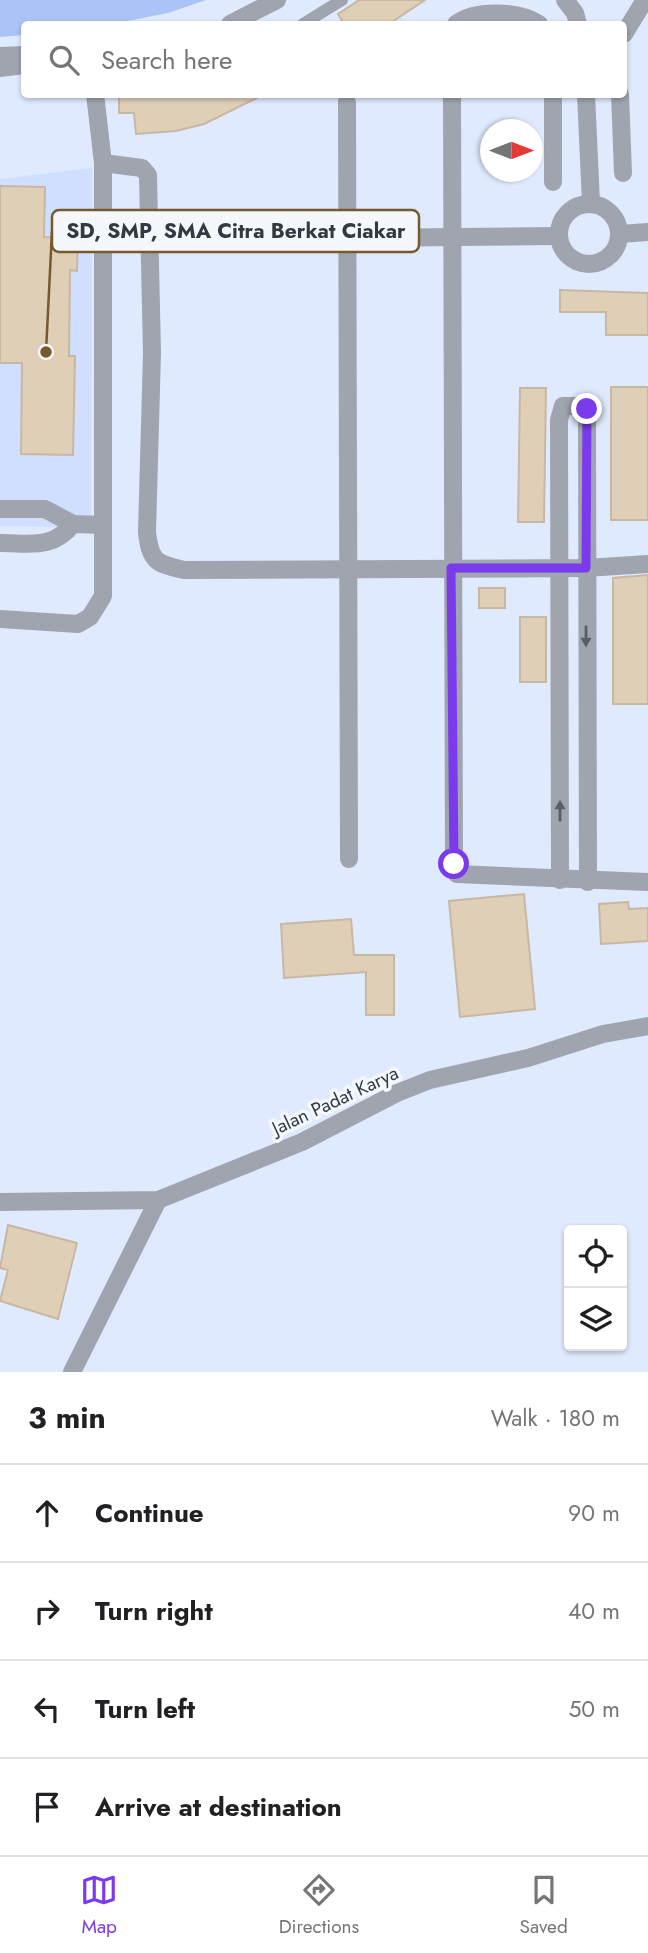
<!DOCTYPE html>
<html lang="en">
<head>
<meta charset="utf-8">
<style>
  body { margin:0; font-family:Jost,sans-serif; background:#f2f2f2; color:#202124 }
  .controls { position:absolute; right:21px; bottom:21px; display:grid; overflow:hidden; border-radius:7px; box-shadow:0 2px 5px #0004 }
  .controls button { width:63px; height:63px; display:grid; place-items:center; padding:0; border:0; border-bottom:2px solid #e0e0e0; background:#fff; color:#202124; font:35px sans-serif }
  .compass { position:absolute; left:480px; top:119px; width:63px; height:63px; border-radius:50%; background:#fff; box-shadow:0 2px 5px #0004; rotate:90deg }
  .stop { position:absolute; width:21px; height:21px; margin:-16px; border:5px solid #7c3aed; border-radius:50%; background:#fff }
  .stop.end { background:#7c3aed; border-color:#fff; box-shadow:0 2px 7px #0008 }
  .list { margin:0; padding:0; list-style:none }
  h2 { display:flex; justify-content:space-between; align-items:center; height:91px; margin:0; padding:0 28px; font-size:30px }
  h2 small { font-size:23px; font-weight:400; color:#757577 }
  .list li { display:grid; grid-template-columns:46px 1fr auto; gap:21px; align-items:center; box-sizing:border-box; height:98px; padding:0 28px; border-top:2px solid #e0e0e0 }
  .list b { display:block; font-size:26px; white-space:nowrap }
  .list em { font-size:23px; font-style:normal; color:#757577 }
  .icon { flex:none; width:38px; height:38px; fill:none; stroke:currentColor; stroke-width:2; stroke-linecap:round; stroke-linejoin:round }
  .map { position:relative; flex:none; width:648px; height:1372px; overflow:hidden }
  .search { position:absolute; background:#fff; box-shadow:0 2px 5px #0004; left:21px; right:21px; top:21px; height:77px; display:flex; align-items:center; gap:18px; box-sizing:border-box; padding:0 24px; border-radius:7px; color:#757577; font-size:26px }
  .sheet { height:483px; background:#fff }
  nav { display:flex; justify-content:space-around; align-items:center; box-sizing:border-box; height:98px; border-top:2px solid #e0e0e0; background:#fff; font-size:19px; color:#757577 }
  nav a { display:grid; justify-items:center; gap:4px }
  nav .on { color:#7c3aed }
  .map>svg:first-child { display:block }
  .built { fill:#d0dfff }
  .green { fill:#acc3f7 }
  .building { fill:#dfcfb7; stroke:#c8b8a1; stroke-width:2 }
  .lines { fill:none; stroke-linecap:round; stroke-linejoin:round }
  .service { stroke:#9fa4af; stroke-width:12 }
  .minor { stroke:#9fa4af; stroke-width:18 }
  .tertiary { stroke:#9fa4af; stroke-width:18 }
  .oneway { fill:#595e68 }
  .route { stroke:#7c3aed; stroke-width:9 }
  .labels { text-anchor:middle; stroke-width:7; stroke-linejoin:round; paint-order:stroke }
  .street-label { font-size:19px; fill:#333842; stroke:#f4f7fc }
  .leader { fill:none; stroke:#765a2d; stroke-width:2.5 }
  .callout-dot { fill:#765a2d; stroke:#f4f7fc; stroke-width:2.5 }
  .callout { fill:#f4f7fc; stroke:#765a2d; stroke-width:2.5 }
  .callout-label { font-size:21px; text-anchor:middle; font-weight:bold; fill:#333842 }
</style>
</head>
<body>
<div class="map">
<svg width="648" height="1372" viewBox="0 0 648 1372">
  <rect width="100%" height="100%" fill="#e0eafe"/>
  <path class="built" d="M92 168 91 528 0 526V179Z"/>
  <path class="green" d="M0 0H206L168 13 112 24H24V35L0 37Z"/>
  <g class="building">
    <path d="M359 0H425L389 24H344L338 14Z"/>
    <path d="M265 94 204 124 176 131 136 134 134 113H119V95Z"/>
    <path d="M0 186 45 187 44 237 78 238 77 271 70 270 69 356H75L73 455 21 454 22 363H0Z"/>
    <path d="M560 290 648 293V335H606V312H560Z"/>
    <rect x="611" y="387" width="37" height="133"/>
    <path d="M520 388H546L544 522H518Z"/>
    <path d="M648 575V704H613V578Z"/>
    <rect x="479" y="588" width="26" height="20"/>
    <rect x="520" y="617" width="26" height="65"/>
    <path d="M524 894 535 1009 460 1017 449 901Z"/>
    <path d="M628 902 629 909 648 908V941L601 944 599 904Z"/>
    <path d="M351 919 354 955H394V1015H366V972L284 978 281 924Z"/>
    <path d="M8 1225 77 1243 58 1319 0 1301 8 1270 0 1268Z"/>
  </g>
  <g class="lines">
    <g class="service">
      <path d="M303 24 342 0"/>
      <path d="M0 71 24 68"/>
    </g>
    <g class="minor">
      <path d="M565 0 575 13 578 24"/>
      <path d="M456 24C476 9 519 11 539 24"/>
      <path d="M624 34 643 3"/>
      <path d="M452 94 454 870 457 874 648 882"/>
      <path d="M553 94V182"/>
      <path d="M586 94 591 203"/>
      <path d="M620 94 623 173"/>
      <path d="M347 102 349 859"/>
      <path d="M103 163 142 168 148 175 152 353 147 532C150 561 156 564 184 570L586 568 648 564"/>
      <circle cx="589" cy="234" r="30"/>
      <path d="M620 234 648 232"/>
      <path d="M241 239 559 236"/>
      <path d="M0 509H45L73 524 103 525"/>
      <path d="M0 543C30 543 52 550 73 524"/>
      <path d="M0 619 78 624 90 617 103 596V163L95 94"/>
      <path d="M560 880 559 420 563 406H584L587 415 588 882"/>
      <path d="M0 1202 158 1200 302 1142 397 1093 430 1080 528 1058 603 1034 648 1026"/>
      <path d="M72 1372 158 1200"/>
    </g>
    <g class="tertiary">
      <path d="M230 24 277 0"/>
      <path d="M0 56 24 55"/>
    </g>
  </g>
  <defs><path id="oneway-solid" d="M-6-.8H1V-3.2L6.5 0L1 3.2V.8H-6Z" transform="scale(1.75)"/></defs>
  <g class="oneway">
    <use href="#oneway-solid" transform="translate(586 636) rotate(90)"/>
    <use href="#oneway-solid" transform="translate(560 811) rotate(-90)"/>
  </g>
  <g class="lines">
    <path class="route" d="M454 864 451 568H586L587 409"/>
  </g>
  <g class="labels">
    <g class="street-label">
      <text transform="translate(335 1100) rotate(-25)" y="7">Jalan Padat Karya</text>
    </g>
  </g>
  <path class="leader" d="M46 352L52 231"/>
  <circle class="callout-dot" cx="46" cy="352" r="7"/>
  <rect class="callout" x="52" y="210" width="367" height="42" rx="7"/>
  <g class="callout-label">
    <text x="236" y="238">SD, SMP, SMA Citra Berkat Ciakar</text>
  </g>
</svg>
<div class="controls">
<button><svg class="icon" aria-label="locate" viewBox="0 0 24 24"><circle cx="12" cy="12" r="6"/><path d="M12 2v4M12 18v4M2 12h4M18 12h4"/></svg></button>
<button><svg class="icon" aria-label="layers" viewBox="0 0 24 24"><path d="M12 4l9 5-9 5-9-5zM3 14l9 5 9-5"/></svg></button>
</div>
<svg class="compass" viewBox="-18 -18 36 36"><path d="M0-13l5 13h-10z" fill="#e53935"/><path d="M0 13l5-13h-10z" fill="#757577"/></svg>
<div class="stop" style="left:454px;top:864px"></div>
<div class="stop end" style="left:587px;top:409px"></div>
<div class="search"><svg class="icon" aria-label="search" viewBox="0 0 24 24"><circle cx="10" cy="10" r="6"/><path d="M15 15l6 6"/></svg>Search here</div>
</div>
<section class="sheet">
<h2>3 min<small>Walk · 180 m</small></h2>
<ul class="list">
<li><svg class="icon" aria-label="ahead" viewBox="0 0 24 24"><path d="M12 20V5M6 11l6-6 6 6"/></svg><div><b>Continue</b></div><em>90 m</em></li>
<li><svg class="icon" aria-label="right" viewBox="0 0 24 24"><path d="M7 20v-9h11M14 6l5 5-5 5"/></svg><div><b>Turn right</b></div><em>40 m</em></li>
<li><svg class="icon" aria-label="left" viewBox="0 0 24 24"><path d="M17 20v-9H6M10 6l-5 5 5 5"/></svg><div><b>Turn left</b></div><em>50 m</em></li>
<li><svg class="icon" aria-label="arrive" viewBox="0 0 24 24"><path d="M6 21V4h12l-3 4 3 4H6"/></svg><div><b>Arrive at destination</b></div></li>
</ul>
</section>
<nav>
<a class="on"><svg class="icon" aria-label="map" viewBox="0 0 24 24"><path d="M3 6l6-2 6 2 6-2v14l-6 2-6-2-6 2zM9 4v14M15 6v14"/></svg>Map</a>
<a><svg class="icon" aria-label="directions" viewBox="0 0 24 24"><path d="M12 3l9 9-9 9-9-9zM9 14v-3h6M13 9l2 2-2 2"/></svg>Directions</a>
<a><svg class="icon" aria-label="saved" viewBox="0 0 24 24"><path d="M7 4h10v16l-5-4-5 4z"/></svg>Saved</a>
</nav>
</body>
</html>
